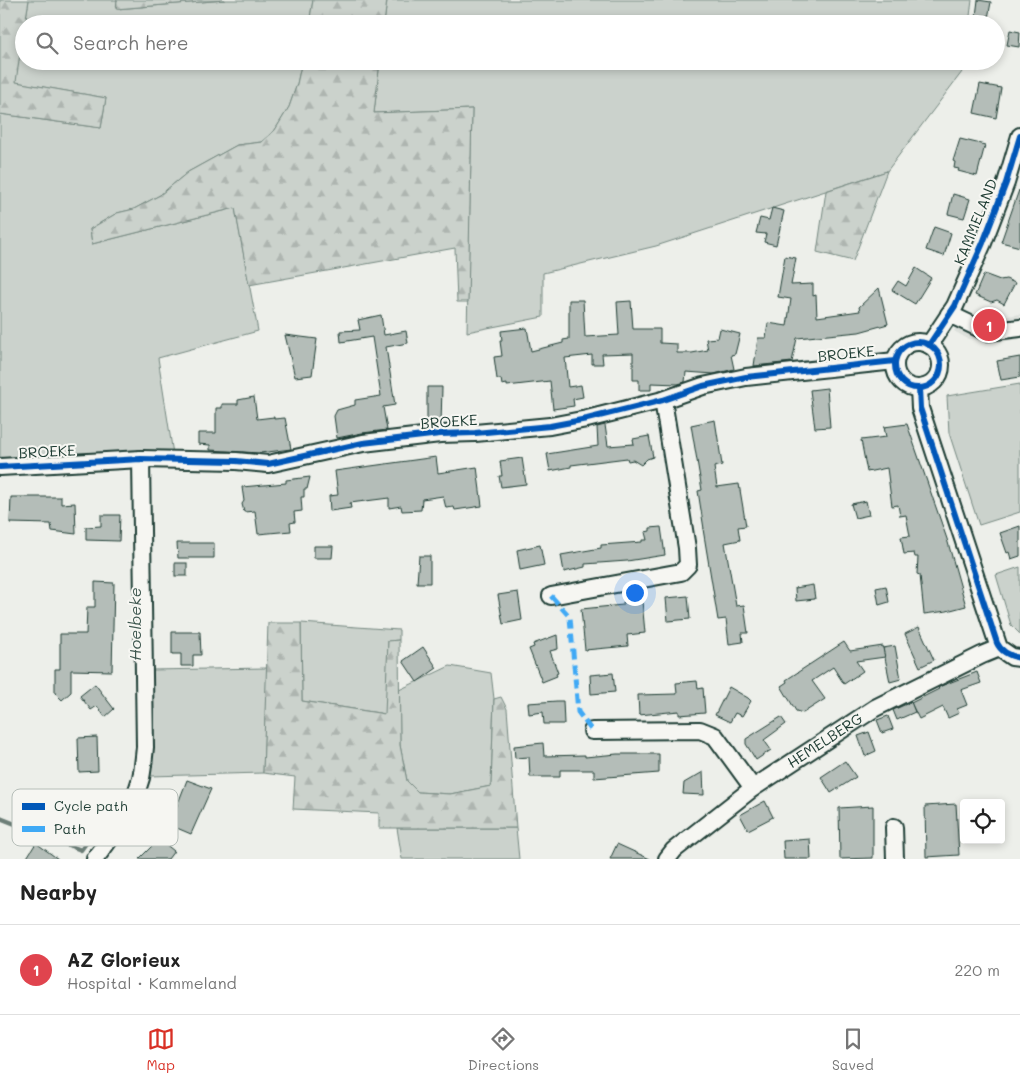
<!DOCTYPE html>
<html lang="en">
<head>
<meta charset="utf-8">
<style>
  body { margin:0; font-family:Mali,sans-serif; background:#f6f6f6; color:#222 }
  .controls { position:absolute; right:15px; bottom:15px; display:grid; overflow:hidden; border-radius:5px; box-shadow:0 2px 8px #0003 }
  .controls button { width:45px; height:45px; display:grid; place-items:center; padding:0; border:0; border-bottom:1px solid #e0e0e0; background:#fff; color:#222; font:25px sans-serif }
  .you { position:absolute; left:634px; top:592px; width:18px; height:18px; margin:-12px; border:4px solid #fff; border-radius:50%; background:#1a73e8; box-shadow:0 0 0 8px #1a73e833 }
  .badge { display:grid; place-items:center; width:32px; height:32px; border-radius:50%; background:#d93025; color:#fff; font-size:16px; font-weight:700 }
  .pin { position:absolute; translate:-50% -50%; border:2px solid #fff; box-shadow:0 1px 5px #0006 }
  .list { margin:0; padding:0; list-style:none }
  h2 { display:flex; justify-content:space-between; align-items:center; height:65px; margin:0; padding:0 20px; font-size:21px }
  h2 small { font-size:16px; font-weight:400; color:#767676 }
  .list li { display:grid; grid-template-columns:32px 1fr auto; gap:15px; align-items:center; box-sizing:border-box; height:90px; padding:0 20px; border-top:1px solid #e0e0e0 }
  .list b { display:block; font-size:19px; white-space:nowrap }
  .list p { margin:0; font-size:16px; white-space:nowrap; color:#767676 }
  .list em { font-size:16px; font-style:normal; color:#767676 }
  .icon { flex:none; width:28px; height:28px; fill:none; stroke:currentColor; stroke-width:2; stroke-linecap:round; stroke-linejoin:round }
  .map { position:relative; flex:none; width:1020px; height:859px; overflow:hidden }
  .search { position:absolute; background:#fff; box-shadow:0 2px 8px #0003; left:15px; right:15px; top:15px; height:55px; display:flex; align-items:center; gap:12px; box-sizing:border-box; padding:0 18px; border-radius:28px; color:#767676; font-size:19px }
  .sheet { height:155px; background:#fff }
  nav { display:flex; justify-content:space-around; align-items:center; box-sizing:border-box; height:70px; border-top:1px solid #e0e0e0; background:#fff; font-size:14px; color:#767676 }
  nav a { display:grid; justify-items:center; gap:2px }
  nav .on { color:#d93025 }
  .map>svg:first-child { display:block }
  .built { fill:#dce0db }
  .grass { fill:#cbd2cc; stroke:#758880 }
  .forest { fill:url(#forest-firs); stroke:#758880 }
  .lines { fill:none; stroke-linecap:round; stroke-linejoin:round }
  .stream { stroke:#6c7e77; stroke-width:4.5 }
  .building { fill:#b4bdb8; stroke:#1f3d34 }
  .minor-casing { stroke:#1f3d34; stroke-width:20 }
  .minor { stroke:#f6f6f2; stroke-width:16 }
  .quiet { stroke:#3fa9f5; stroke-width:5; stroke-dasharray:10 5; stroke-linecap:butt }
  .cycleway-casing { stroke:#f6f6f2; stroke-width:9 }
  .cycleway { stroke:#0057b8; stroke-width:6 }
  .labels { text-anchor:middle; stroke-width:4; stroke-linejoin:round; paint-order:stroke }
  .street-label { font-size:15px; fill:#1f3d34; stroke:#f6f6f2 }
  .water-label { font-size:16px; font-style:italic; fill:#3f5850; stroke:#f6f6f2 }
  .key { fill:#f6f6f2; stroke:#b6beb9; stroke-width:1 }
  .key-label { font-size:14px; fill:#1f3d34 }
</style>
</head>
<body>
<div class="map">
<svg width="1020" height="859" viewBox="0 0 1020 859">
  <defs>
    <pattern id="forest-firs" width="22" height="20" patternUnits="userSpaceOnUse" patternTransform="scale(1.25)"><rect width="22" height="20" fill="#cbd2cc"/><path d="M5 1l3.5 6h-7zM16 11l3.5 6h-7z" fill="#aeb5b0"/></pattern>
  </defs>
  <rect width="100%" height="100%" fill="#edefea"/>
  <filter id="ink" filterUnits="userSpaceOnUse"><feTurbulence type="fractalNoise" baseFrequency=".02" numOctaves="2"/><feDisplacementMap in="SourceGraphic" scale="10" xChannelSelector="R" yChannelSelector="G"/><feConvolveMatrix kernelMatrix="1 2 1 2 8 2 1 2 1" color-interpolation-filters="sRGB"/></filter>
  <g filter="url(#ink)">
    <path class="built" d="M965 311 973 315 990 319 1020 314V339L997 342 968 339 954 331Z"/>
    <g class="grass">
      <path d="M29 0H117V9L225 0H313L309 24H25Z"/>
      <path d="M387 0H972L969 24H384Z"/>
      <path d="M24 32V61H302L297 84 289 107 275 130 261 142 237 145 188 172 160 195 134 209 117 213 90 229 92 244 235 208 258 331 158 358 173 454 0 460V114L101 128 106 98 15 82Z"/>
      <path d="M380 61H963L962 72 887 171 656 246 543 273V317L467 332 472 109 374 113Z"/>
      <path d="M1020 384V512L979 525 949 433 947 396Z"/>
      <path d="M1020 567V634L1011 625 996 575Z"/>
      <path d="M301 623 399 630V640L388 641 386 714 302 701Z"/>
      <path d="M450 666 491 673 494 699 491 786 450 794 418 792 407 781 400 745 399 690Z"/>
      <path d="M267 668 263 773 150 776 151 670Z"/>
      <path d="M397 828H516L519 859H402Z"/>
    </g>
    <g class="forest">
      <path d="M0 0H29L25 24H24L16 82 106 98 101 128 0 114Z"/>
      <path d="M117 0H225L116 9Z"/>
      <path d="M313 0H387L384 24H309Z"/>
      <path d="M302 61H380L374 113 472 109 468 302H457L455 248 249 285 235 208 92 244 90 229 117 213 134 209 160 195 188 172 237 145 262 142 275 130 289 107 297 84Z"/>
      <path d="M887 171 853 261 817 252 826 191Z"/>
      <path d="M268 623H301L302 701 385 714 388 641 399 640 400 745 407 781 418 792 450 794 491 786 494 699 501 697 507 709 516 828H379V813L293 809 295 777 263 773Z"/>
    </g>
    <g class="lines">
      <path class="stream" d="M0 818 81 850 113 806"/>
    </g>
    <g class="building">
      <path d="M978 0 991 2 987 24H975Z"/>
      <path d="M1010 30 1020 32 1019 47 1007 45Z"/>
      <path d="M980 84 1001 88 996 118 974 113Z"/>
      <path d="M960 139 985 145 977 176 958 171 959 169 954 168 955 162 953 161Z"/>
      <path d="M1019 190 1020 191V247L1001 242Z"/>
      <path d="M953 194 970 199 964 218 948 214Z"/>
      <path d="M772 208 784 211 776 245 764 242 766 234 756 233 760 218 769 220Z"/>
      <path d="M934 227 951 233 944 256 926 250Z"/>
      <path d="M785 256 796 258 791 285 813 284V296L816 295 817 317 860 311 859 307 879 288 888 324 859 332 797 338 792 362 754 366 758 338H766L768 323 787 326 791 299 778 297Z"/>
      <path d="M916 268 931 278 915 304 892 290 898 281 906 286Z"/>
      <path d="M984 274 1000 280 1006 279 1015 283 1004 304 997 300 991 302 975 295Z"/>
      <path d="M569 300H583L585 337 619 335 617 302 631 301 633 329H660V343L677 344V353H692L708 350 706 339 718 338 720 329 740 334 735 354 731 355 734 369 714 374 686 372 685 382 678 384 651 383V390H639V380H633V353L602 354 603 364H592V355L565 358 568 387 581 385 583 397 573 399 574 406 553 409 550 381 507 386V384L502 385 501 379H497L494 357 502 356 500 341H502L501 331 527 328 531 351 563 343V340L569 339Z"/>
      <path d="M381 315 384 335 406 331 408 343 386 347 395 405 383 407 387 430 362 433 337 438 334 416 337 410 355 405V400L381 396 372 337 341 342 340 331 360 330 358 320Z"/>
      <path d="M285 335 317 339 312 375 295 377Z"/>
      <path d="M1020 357V377L1001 380 997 361Z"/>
      <path d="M427 387H442L441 424H427Z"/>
      <path d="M827 388 830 427 815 428 810 390Z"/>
      <path d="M254 397 257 419 274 417V419L285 418 291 449 260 453 210 450V445L198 444V433H216V408H222V404H238V400Z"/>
      <path d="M715 420 722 465 714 467 717 487 739 484 746 526 738 527 740 540 725 543 736 606 744 605 748 633H742L743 642 729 644 726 619 718 620 703 529H704L698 491 702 490 691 425Z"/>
      <path d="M907 424 947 539 966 606 947 611 924 614 920 575 917 574 918 557H915L914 553 904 554 901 537 910 536 906 515 900 516 898 505 892 506 887 468 867 472 861 440 886 437 884 427Z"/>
      <path d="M605 425 608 446 634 444 633 439 649 436 653 457 647 459 641 465 633 460 628 461 627 458 571 465V467L550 471 547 454 598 446 597 427Z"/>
      <path d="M436 457 438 473 477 467 482 506 455 510 454 507 446 508 443 496 422 499 421 510 402 511 401 506 389 508V498L350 503 351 508 330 511 329 496 338 495 335 471Z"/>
      <path d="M522 458 526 484 501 487 499 476H502L500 461Z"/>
      <path d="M310 477 307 489H304V497H301L302 511 294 512 295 522 290 523 291 531 258 534 255 511 244 512 242 504 244 501 242 487 286 483V480Z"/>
      <path d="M11 497H61V504L75 503 76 534 52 531 51 524 10 523Z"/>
      <path d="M866 501 869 515 855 518 851 504Z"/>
      <path d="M101 515H120L119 541 86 540V527L101 526Z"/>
      <path d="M1020 526V556L1011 559 1009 552 1007 553 1000 533Z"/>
      <path d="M661 527 665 555 627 561 585 564V567L564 572 561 555 601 548V545L642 542V540H647L645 532 650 531V528Z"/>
      <path d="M177 543H214V558H178Z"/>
      <path d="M540 545 544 565 520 570 517 550Z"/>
      <path d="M314 546H333L332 558H314Z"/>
      <path d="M419 556H430V583H417Z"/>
      <rect x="175" y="563" width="12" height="13"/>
      <path d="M95 582 114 583 112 671 71 670V692L62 700 55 693V669H60V634H86L87 607H95Z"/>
      <path d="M813 585 815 599 796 601 795 588Z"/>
      <path d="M886 586 889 602 879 605 876 588Z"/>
      <path d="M518 592 522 620 503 624 498 595Z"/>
      <path d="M688 596 690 619 668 621 666 598Z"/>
      <path d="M642 601 645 633 627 635 628 646 585 650 581 609 623 605V602Z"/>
      <path d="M919 627 934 660 920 667 905 634Z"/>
      <path d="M172 632H200L201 655H193V666H181V654H172Z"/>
      <path d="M557 635 558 649 550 651 558 673 556 674 557 676 542 682 529 649 534 647 533 644Z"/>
      <path d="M844 642 850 651 883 646 885 657 856 661 863 671 844 684 833 667 812 681 825 699 803 713 796 711 781 686 787 682 786 680Z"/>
      <path d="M895 646 901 679 890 682 883 648Z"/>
      <path d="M423 647 437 668 417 682 403 661Z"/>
      <path d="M977 672 981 683 961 690 967 705 957 709 959 713 948 718 943 707 919 719 911 703 939 689 938 688 941 686Z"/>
      <path d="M613 673 615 692 591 694 590 675Z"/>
      <path d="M697 681 698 689 703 688 705 713 679 715V711L639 715 638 695 677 694 676 683Z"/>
      <path d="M95 684 114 709 105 717 97 706 91 710 80 696Z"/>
      <path d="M729 687 748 698 751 701 742 716 735 713 730 722 715 715Z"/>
      <path d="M557 701H563L564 724H544L543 712 529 714 528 703Z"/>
      <path d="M911 702 915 712 897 720 893 710Z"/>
      <path d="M888 716 893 729 882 733 877 720Z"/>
      <path d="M781 717 786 724 764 740 771 750 756 760 746 744V739Z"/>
      <path d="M869 732 876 751 865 756 858 736Z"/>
      <path d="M97 737 98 771 79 772 78 738Z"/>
      <path d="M543 743 544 756 585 755V757L617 754H659V773L594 778V770H560V777H530L529 757 515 758 514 746Z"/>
      <path d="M845 761 856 777 831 793 821 777Z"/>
      <path d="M703 772 704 795 683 794 684 783Z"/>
      <path d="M187 780 211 789 191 834 151 817 157 803 175 811Z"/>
      <path d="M765 801 773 817 748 830 740 815Z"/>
      <path d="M956 804 959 855 926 857 925 806Z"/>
      <path d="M873 806V858L840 859 839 808Z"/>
      <path d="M159 839 174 851 168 859H139Z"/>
      <path d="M810 839 811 859H784L783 841Z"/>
      <path d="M36 843 58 859H26Z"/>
      <path d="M617 844 650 859H610Z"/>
    </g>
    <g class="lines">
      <g class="minor-casing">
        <g id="minor">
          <path d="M949 314 987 332 1020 328"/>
          <circle cx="918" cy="365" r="23"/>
          <path d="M929 345 955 306 983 243 1006 183 1020 136"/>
          <path d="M919 388 920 408 999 648"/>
          <path d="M0 467 141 459 236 461 268 464 363 443 440 434 475 433 550 426 587 419 663 400 703 386 746 377 895 361"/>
          <path d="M551 596 681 572 688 565 687 548 663 400"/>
          <path d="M999 648 1012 657 1020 658"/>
          <path d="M592 731 700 730 715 736 753 788"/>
          <path d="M894 827 895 859"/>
          <path d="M95 859C113 835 133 808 141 778 143 768 144 757 145 747L141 459"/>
          <path id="s1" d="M667 859 674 850 753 788 875 708 982 655 999 648"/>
        </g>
      </g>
      <use href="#minor" class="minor"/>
      <path class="quiet" d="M551 596 570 617 578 712 592 731"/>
      <g class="cycleway-casing">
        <g id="cycleway">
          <circle cx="918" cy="365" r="23"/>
          <path d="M929 345 955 306 983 243 1006 183 1020 136"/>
          <path d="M919 388 920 408 997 643C1001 652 1010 656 1020 658"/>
          <path d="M0 467 141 459 236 461 268 464 363 443 440 434 475 433 550 426 587 419 663 400 703 386 746 377 895 361"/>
        </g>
      </g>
      <use href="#cycleway" class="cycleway"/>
    </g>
  </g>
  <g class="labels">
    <g class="street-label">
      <text transform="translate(976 222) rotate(-68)" y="5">KAMMELAND</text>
      <text transform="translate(846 354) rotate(-6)" y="5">BROEKE</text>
      <text transform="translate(449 422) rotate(-4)" y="5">BROEKE</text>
      <text transform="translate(47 452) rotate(-3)" y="5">BROEKE</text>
      <text dy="5" stroke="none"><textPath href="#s1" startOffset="198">HEMELBERG</textPath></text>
    </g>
    <g class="water-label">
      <text transform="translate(135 624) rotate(-90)" y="6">Hoelbeke</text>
    </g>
  </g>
  <rect x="12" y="789" width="166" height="57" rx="8" class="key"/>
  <rect x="22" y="803" width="23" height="7" fill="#0057b8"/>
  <rect x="22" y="826" width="23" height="6" fill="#3fa9f5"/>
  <g class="key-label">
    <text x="54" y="811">Cycle path</text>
    <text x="54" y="834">Path</text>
  </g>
</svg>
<div class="controls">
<button><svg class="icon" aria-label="locate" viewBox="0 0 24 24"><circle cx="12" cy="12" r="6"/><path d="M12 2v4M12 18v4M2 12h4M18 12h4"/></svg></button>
</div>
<div class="you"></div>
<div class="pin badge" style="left:989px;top:325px;background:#e0444e">1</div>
<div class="search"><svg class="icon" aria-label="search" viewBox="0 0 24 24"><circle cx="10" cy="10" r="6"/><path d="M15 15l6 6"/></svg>Search here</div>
</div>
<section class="sheet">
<h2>Nearby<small></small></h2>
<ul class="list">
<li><span class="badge" style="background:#e0444e">1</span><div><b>AZ Glorieux</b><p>Hospital · Kammeland</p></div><em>220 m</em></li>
</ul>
</section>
<nav>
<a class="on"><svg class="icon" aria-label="map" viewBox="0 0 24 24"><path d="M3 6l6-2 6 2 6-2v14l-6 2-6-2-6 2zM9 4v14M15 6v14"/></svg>Map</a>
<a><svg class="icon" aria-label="directions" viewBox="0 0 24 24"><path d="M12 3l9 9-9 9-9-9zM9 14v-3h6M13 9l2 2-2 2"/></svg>Directions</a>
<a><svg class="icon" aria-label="saved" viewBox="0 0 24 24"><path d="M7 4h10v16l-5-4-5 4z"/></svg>Saved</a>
</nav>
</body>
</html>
